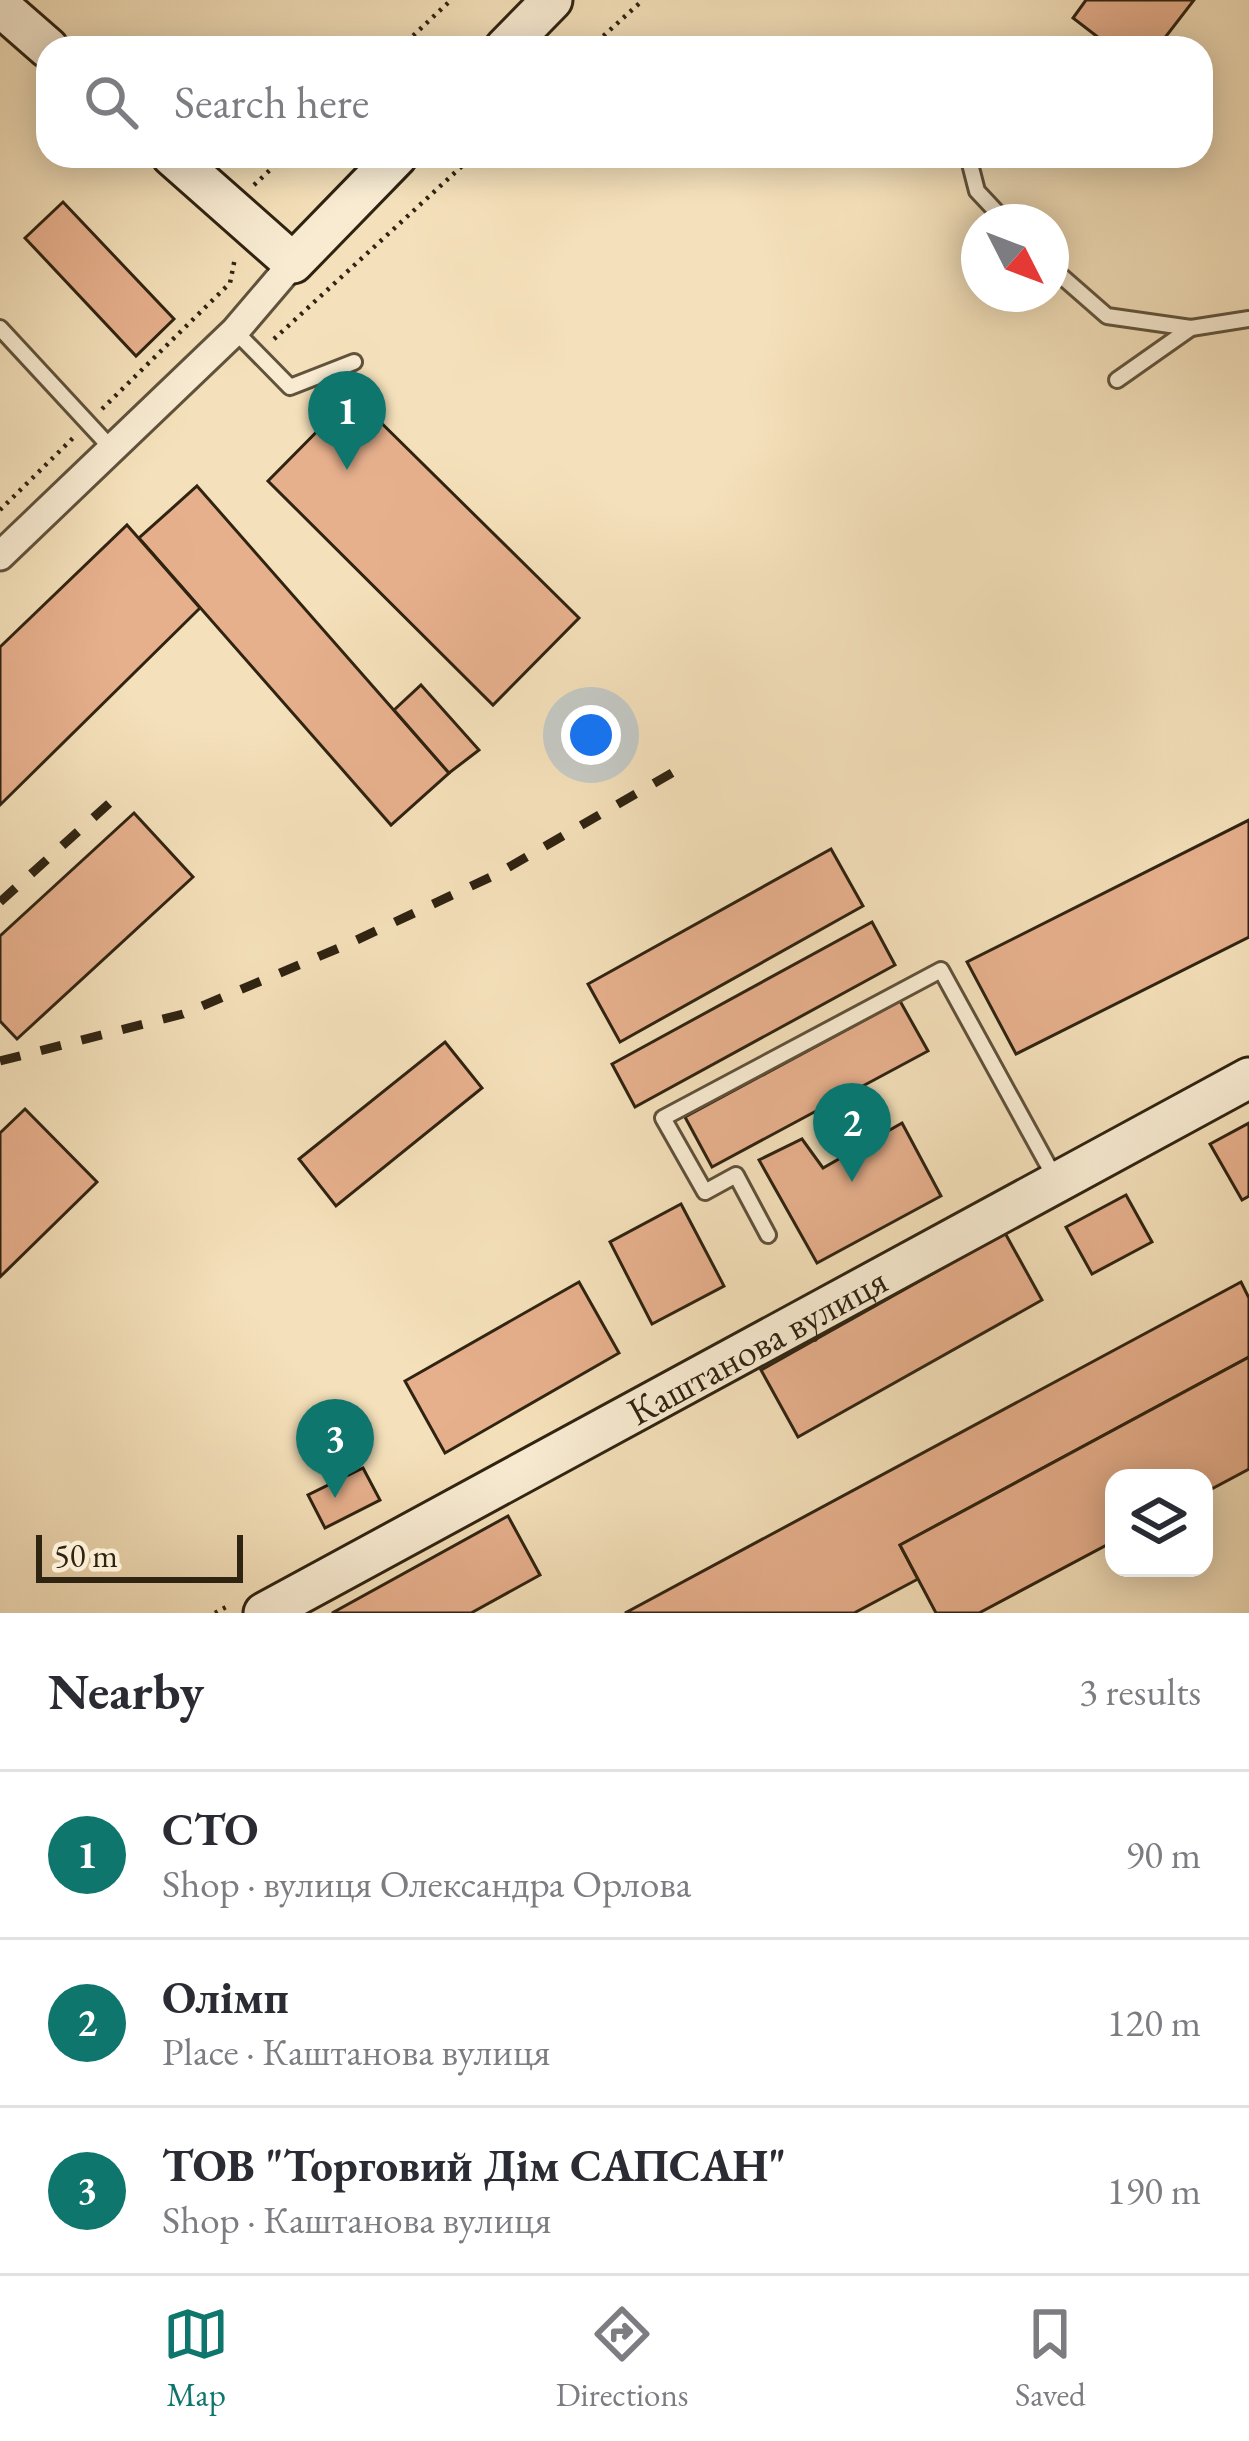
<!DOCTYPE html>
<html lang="en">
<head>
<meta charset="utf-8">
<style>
  body { margin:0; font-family:"EB Garamond",serif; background:#f2f2f3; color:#2b2b33 }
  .controls { position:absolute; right:36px; bottom:36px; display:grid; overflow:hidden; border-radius:24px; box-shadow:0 6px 30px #0003 }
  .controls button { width:108px; height:108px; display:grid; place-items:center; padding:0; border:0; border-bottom:3px solid #e1e1e2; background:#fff; color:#2b2b33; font:60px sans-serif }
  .compass { position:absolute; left:961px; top:204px; width:108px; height:108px; border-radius:50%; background:#fff; box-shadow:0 6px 30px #0003; rotate:132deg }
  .scale { position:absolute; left:36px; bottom:30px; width:207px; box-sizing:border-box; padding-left:12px; border:6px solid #2f2311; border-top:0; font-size:33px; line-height:42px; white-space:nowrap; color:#2f2311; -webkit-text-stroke:9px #f8ebd2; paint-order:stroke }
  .you { position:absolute; left:591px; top:735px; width:42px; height:42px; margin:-30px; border:9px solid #fff; border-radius:50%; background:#1a73e8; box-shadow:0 0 0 18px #1a73e833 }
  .badge { display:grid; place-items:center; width:78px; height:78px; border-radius:50%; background:#0f766e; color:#fff; font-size:39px; font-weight:700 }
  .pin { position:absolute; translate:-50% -99px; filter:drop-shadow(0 3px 6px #0008) }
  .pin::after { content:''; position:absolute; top:63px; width:42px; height:36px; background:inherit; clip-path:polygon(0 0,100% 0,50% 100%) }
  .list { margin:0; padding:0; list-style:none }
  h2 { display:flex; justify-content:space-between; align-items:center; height:156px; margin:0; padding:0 48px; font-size:51px }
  h2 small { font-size:39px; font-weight:400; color:#7c7c81 }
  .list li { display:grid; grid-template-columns:78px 1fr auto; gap:36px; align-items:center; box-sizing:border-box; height:168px; padding:0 48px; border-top:3px solid #e1e1e2 }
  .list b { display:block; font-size:45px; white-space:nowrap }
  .list p { margin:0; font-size:39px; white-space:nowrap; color:#7c7c81 }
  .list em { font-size:39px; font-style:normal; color:#7c7c81 }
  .icon { flex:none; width:66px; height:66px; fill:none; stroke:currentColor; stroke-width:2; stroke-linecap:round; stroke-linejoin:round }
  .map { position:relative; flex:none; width:1249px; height:1613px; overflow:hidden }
  .search { position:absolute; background:#fff; box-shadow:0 6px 30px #0003; left:36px; right:36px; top:36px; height:132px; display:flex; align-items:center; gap:30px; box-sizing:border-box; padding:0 42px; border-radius:36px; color:#7c7c81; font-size:45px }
  .sheet { height:660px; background:#fff }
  nav { display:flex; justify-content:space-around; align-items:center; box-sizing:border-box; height:168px; border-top:3px solid #e1e1e2; background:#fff; font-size:33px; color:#7c7c81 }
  nav a { display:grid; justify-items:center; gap:6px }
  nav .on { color:#0f766e }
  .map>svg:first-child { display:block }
  .building { fill:#e7b08d; stroke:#2f2311; stroke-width:3 }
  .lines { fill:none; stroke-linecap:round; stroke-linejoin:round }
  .lane-casing { stroke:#60523b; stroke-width:20 }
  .street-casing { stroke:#60523b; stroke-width:33 }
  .secondary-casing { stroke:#2f2311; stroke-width:45 }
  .path { stroke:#2f2311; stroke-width:4.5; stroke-dasharray:3 6; stroke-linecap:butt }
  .lane { stroke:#f8ebd2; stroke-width:14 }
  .street { stroke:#f8ebd2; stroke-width:27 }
  .secondary { stroke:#f8ebd2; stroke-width:39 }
  .rail { stroke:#2f2311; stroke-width:9; stroke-dasharray:21 21; stroke-linecap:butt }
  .labels { text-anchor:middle; stroke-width:9; stroke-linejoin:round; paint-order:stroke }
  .street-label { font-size:39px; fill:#2f2311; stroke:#f8ebd2 }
</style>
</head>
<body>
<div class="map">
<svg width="1249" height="1613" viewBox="0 0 1249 1613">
  <rect width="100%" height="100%" fill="#f4e0ba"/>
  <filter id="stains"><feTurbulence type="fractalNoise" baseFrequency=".00167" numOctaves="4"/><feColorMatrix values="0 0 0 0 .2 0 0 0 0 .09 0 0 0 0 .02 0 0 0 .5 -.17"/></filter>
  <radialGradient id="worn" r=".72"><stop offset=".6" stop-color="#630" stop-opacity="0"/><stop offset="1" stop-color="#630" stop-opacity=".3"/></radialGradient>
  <g class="building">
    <path d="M1086 0H1194L1157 48H1112L1073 18Z"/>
    <path d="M63 202 174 319 136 356 25 238Z"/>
    <path d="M353 395 579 618 493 705 268 481Z"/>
    <path d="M197 486 449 773 391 825 139 538Z"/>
    <path d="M127 525 200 608 0 805V647Z"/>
    <path d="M421 685 479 750 449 773 394 710Z"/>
    <path d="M134 813 193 877 17 1039 0 1021V936Z"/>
    <path d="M1249 820V937L1016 1054 967 962Z"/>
    <path d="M831 849 863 906 620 1042 588 984Z"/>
    <path d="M872 922 895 965 635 1107 612 1064Z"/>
    <path d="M900 1001 928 1051 712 1167 685 1117Z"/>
    <path d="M445 1042 482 1088 336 1206 299 1159Z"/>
    <path d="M25 1109 97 1182 0 1277V1133Z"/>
    <path d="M902 1123 941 1196 817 1263 759 1160 802 1139 823 1168Z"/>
    <path d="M1249 1123V1196L1242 1200 1210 1144Z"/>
    <path d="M1126 1195 1152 1242 1092 1274 1066 1227Z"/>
    <path d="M681 1204 724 1286 652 1324 610 1242Z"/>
    <path d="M1005 1233 1042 1300 798 1437 761 1370Z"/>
    <path d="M579 1282 619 1353 445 1453 405 1381Z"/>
    <path d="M1241 1282 1249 1298V1357L900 1545 918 1579 854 1613H625Z"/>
    <path d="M1249 1357V1469L1204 1493V1478H1114V1541L979 1613H936L900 1545Z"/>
    <path d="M363 1468 380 1500 325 1528 308 1495Z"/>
    <path d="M508 1516 540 1575 471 1613H332Z"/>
  </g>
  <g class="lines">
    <g class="lane-casing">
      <g id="lane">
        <path d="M968 156 977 191 1006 222"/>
        <path d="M1051 267 1107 316 1191 328 1249 319"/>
        <path d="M0 328 112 449"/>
        <path d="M235 331 290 387 354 362"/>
        <path d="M1117 380 1191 328"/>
        <path d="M768 1235 736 1175 705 1192 663 1118 941 970 1055 1178"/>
      </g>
    </g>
    <g class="street-casing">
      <path id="street" d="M0 556 235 331 293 263"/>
    </g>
    <g class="secondary-casing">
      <g id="secondary">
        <path d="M0 6 48 48"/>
        <path d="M505 48 552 0"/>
        <path d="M172 156 293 263 397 156"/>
        <path id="s1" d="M264 1613 1249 1078"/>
      </g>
    </g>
    <g class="path">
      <path d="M400 48 451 0"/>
      <path d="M590 48 643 0"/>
      <path d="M254 185 285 156"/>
      <path d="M274 339 473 156"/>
      <path d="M102 409 230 283 235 258"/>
      <path d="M0 510 73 438"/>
      <path d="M215 1613 230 1605"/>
    </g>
    <use href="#lane" class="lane"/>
    <use href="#street" class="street"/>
    <use href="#secondary" class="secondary"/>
    <g class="rail">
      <path d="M0 902 124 790"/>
      <path d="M0 1061 183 1014 346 945 497 874 677 770"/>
    </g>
  </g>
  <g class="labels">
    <g class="street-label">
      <text dy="14" stroke="none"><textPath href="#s1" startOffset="561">Каштанова вулиця</textPath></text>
    </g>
  </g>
  <rect width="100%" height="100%" filter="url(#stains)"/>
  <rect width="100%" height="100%" fill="url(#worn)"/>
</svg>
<div class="controls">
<button><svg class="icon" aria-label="layers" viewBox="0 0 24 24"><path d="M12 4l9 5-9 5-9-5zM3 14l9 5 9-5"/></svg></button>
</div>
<svg class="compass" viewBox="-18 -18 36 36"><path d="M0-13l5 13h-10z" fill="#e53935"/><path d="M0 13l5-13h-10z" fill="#7c7c81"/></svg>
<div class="scale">50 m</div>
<div class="you"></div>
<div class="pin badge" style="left:347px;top:470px">1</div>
<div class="pin badge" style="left:852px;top:1182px">2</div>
<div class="pin badge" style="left:335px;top:1498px">3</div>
<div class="search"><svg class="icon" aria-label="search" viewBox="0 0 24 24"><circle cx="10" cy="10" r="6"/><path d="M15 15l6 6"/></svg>Search here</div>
</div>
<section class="sheet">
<h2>Nearby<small>3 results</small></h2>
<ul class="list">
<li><span class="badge">1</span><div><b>СТО</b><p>Shop · вулиця Олександра Орлова</p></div><em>90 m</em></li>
<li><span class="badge">2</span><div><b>Олімп</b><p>Place · Каштанова вулиця</p></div><em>120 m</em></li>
<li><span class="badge">3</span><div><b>ТОВ &quot;Торговий Дім САПСАН&quot;</b><p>Shop · Каштанова вулиця</p></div><em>190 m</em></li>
</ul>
</section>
<nav>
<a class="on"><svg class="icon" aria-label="map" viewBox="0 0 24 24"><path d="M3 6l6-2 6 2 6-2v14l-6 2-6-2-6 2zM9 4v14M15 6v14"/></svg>Map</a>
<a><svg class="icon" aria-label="directions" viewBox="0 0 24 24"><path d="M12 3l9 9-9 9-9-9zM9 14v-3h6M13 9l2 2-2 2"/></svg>Directions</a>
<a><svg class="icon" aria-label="saved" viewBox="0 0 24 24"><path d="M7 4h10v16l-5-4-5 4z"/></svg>Saved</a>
</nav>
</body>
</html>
